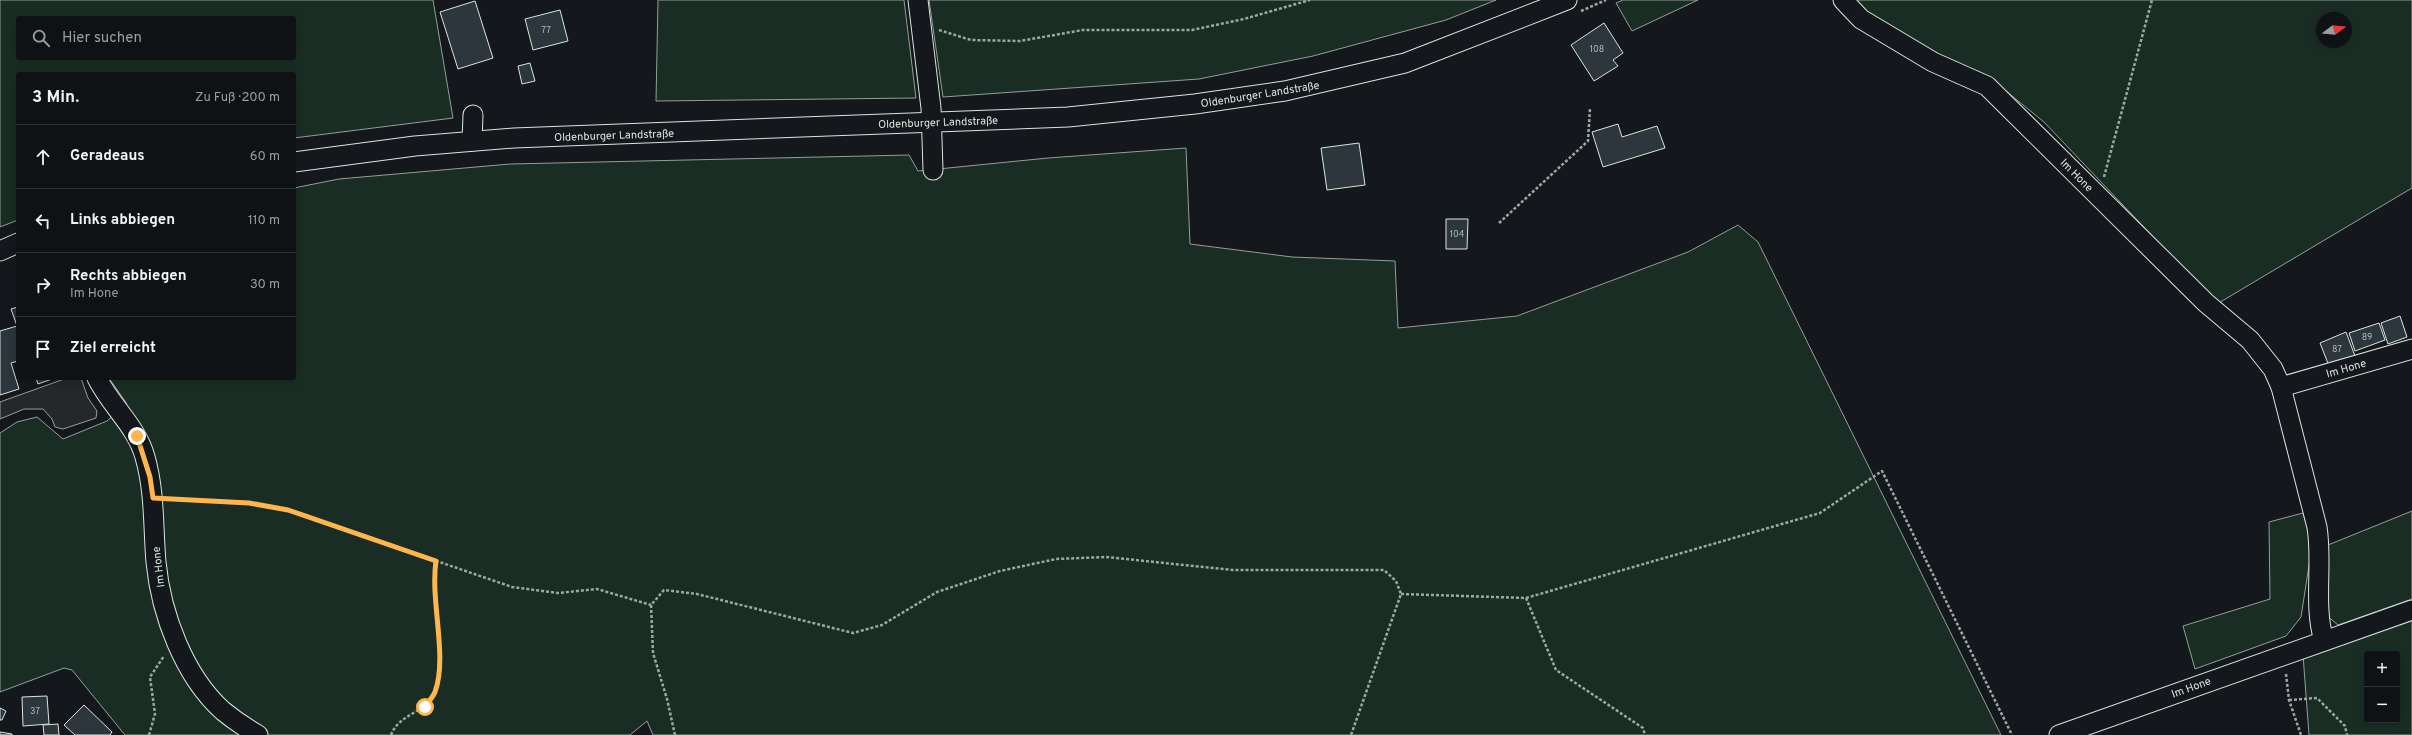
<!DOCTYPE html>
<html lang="de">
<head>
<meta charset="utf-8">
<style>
  body { margin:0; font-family:Overpass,sans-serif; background:#181b1e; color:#f1f3f6 }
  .controls { position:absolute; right:12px; bottom:12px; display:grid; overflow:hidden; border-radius:4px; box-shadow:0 2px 10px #0003 }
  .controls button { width:36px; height:36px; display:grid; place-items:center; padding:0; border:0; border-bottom:1px solid #2f3234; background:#0f1215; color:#f1f3f6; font:20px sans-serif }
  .compass { position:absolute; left:2316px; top:12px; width:36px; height:36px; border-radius:50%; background:#0f1215; box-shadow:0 2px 10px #0003; rotate:74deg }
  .stop { position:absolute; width:12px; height:12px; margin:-9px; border:3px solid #ffb74d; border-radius:50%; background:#fff }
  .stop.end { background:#ffb74d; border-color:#fff; box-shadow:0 1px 4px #0008 }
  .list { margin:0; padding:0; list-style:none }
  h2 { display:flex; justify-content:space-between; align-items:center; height:52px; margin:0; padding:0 16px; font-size:17px }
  h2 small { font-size:13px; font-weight:400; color:#9b9ea0 }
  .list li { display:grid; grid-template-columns:26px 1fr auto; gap:12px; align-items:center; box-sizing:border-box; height:64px; padding:0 16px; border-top:1px solid #2f3234 }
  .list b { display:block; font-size:15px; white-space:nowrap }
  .list p { margin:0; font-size:13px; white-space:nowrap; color:#9b9ea0 }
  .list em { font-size:13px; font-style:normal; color:#9b9ea0 }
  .icon { flex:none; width:22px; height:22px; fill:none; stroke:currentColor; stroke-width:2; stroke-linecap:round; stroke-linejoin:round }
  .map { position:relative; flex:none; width:2412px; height:735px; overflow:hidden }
  .search { position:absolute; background:#0f1215; box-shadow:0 2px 10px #0003; left:16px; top:16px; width:280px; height:44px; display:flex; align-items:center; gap:10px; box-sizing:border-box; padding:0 14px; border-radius:4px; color:#9b9ea0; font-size:15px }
  .panel { position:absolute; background:#0f1215; box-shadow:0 2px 10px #0003; left:16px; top:72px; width:280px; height:308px; border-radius:4px }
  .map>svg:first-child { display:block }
  .green { fill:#1a2d24; stroke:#939e99; fill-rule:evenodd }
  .parking { fill:#24282b; stroke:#939e99 }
  .building { fill:#2c363c; stroke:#d8e6dc }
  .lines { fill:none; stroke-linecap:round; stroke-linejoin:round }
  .minor-casing { stroke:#d8e6dc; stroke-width:21 }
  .path { stroke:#9da8a2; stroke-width:2.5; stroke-dasharray:3 2; stroke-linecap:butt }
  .minor { stroke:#14181c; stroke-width:19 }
  .route { stroke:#ffb74d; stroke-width:5 }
  .labels { text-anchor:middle; stroke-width:3; stroke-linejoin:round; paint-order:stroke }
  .number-label { font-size:9px; fill:#adbab4 }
  .street-label { font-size:11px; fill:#d8e6dc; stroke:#14181c }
</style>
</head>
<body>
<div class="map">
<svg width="2412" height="735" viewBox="0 0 2412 735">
  <rect width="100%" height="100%" fill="#14181c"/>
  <g class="green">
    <path d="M0 0H433L453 118 294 138V74H18V220L0 227ZM18 18H294V58H18Z"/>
    <path d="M658 0H904L916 98 656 101Z"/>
    <path d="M929 0H1496L1446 20 1313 56 1199 79 943 97Z"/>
    <path d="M1623 0H1698L1632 31 1616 3Z"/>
    <path d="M1849 0H2412V188L2217 304 2044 122 1991 79 1936 56ZM2322 18H2346V42H2322Z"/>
    <path d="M1186 148 1190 244 1292 257 1395 261 1398 328 1517 316 1688 252 1738 225 1758 242 2001 735H653L647 721 630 735H125L72 670 64 668 0 692V433L17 422 37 417 63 439 107 421 127 404 109 378H294V188L339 179 510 164 909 155 918 171 1048 158Z"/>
    <path d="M2412 511V599L2338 625 2326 615 2328 545Z"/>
    <path d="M2303 513 2312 546 2301 617 2286 636 2195 669 2183 626 2270 599 2269 522Z"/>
    <path d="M2412 617V735H2309L2303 655ZM2367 654H2397V720H2367Z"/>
  </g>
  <path class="parking" d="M67 378H81L88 398 97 411 96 418 63 429 55 427 52 419 43 409H24L0 419V402Z"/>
  <g class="building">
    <path d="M475 1 493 58 458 69 440 12Z"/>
    <path d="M560 10 568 41 533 50 525 19Z"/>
    <path d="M1604 23 1623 53 1613 60 1618 66 1594 81 1571 45Z"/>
    <path d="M530 63 535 81 522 84 518 66Z"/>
    <path d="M1618 124 1622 137 1657 126 1665 148 1603 167 1592 132Z"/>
    <path d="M1359 143 1365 185 1327 190 1321 148Z"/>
    <path d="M1446 219H1468L1467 249H1446Z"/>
    <path d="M18 307V361L11 363 19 389 0 395V331L17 326 11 309Z"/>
    <path d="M2400 316 2407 337 2388 344 2381 323Z"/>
    <path d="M2379 323 2385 340 2355 351 2349 333Z"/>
    <path d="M2346 332 2355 356 2329 366 2320 343Z"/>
    <path d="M36 378H55L38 384Z"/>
    <path d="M47 696 49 724 23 726 22 697Z"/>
    <path d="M84 705 112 732 110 735H75L64 725Z"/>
    <path d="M0 708 6 711 2 720H0Z"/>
    <path d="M58 724 59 735H44L43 725Z"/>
    <path d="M0 732 12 734V735H0Z"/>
  </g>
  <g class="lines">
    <g class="minor-casing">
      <g id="minor">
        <path d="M918 0 931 108 933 170"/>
        <path d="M1843 0 1861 19 1933 62 1987 86 2206 303 2250 340 2273 369 2281 387 2317 527C2323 565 2313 604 2324 641"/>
        <path d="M472 141 473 115"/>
        <path d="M294 162 415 146 514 138 1068 117 1195 104 1285 91 1405 63 1567 0"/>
        <path d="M0 251 18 243"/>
        <path d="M97 378C111 406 137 427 145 457 155 492 153 527 156 562 161 614 184 676 223 711 234 720 246 728 258 735"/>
        <path d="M2281 387 2412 349"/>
        <path d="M2059 735 2412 610"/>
      </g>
    </g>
    <g class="path">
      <path d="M1581 11 1606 0"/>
      <path d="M939 30 971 40 1020 41 1083 30H1192L1244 19 1310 0"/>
      <path d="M2104 177 2152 0"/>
      <path d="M1499 223 1588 141 1590 108"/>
      <path d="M170 499 249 503 289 510 512 587 558 593 597 589 651 605"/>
      <path d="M1401 594 1526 598 1556 670 1643 728 1645 735"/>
      <path d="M1526 598 1820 513 1882 471 2012 735"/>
      <path d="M2286 674 2289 700 2301 735"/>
      <path d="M2289 700 2317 698 2345 726 2347 735"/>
      <path d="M149 735 155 714 150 677 164 656"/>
      <path d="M391 735C399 713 428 713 435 691 448 653 430 603 436 561"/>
      <path d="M675 735 667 699 653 653 651 605 664 590 697 594 853 633 882 625 937 592 1000 571 1056 559 1106 557 1233 570H1384L1396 581 1401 594 1351 735"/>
    </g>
    <use href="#minor" class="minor"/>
  </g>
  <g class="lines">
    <path class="route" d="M137 436 150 477 153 498 249 503 288 510 436 561C430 602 448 656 435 692 433 697 428 702 425 707"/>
  </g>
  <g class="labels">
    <g class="number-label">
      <text x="546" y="33">77</text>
      <text x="1597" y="52">108</text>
      <text x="1457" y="237">104</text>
      <text x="2367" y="340">89</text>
      <text x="2337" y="352">87</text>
      <text x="35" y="714">37</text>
    </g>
    <g class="street-label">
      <text transform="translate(1260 94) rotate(-9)" y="4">Oldenburger Landstraße</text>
      <text transform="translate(938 122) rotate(-2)" y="4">Oldenburger Landstraße</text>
      <text transform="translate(614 135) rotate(-2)" y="4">Oldenburger Landstraße</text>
      <text transform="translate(2077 175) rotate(45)" y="4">Im Hone</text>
      <text transform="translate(2346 368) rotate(-16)" y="4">Im Hone</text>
      <text transform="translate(158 567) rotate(-97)" y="4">Im Hone</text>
      <text transform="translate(2191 687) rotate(-20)" y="4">Im Hone</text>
    </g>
  </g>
</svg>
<div class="controls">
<button>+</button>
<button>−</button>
</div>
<svg class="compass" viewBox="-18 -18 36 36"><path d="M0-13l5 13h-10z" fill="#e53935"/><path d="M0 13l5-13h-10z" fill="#9b9ea0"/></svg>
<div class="stop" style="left:425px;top:707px"></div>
<div class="stop end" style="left:137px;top:436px"></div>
<div class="search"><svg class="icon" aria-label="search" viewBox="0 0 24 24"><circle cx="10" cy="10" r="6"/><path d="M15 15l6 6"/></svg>Hier suchen</div>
<section class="panel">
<h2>3 Min.<small>Zu Fuß · 200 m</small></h2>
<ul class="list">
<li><svg class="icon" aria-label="ahead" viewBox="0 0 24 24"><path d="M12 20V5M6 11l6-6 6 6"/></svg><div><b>Geradeaus</b></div><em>60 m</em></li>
<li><svg class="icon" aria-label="left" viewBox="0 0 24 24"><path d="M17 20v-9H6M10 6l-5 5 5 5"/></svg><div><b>Links abbiegen</b></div><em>110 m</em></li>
<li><svg class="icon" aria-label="right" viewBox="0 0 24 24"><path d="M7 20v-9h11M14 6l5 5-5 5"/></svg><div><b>Rechts abbiegen</b><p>Im Hone</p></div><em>30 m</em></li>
<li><svg class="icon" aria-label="arrive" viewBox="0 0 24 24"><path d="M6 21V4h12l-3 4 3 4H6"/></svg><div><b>Ziel erreicht</b></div></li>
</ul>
</section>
</div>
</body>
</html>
